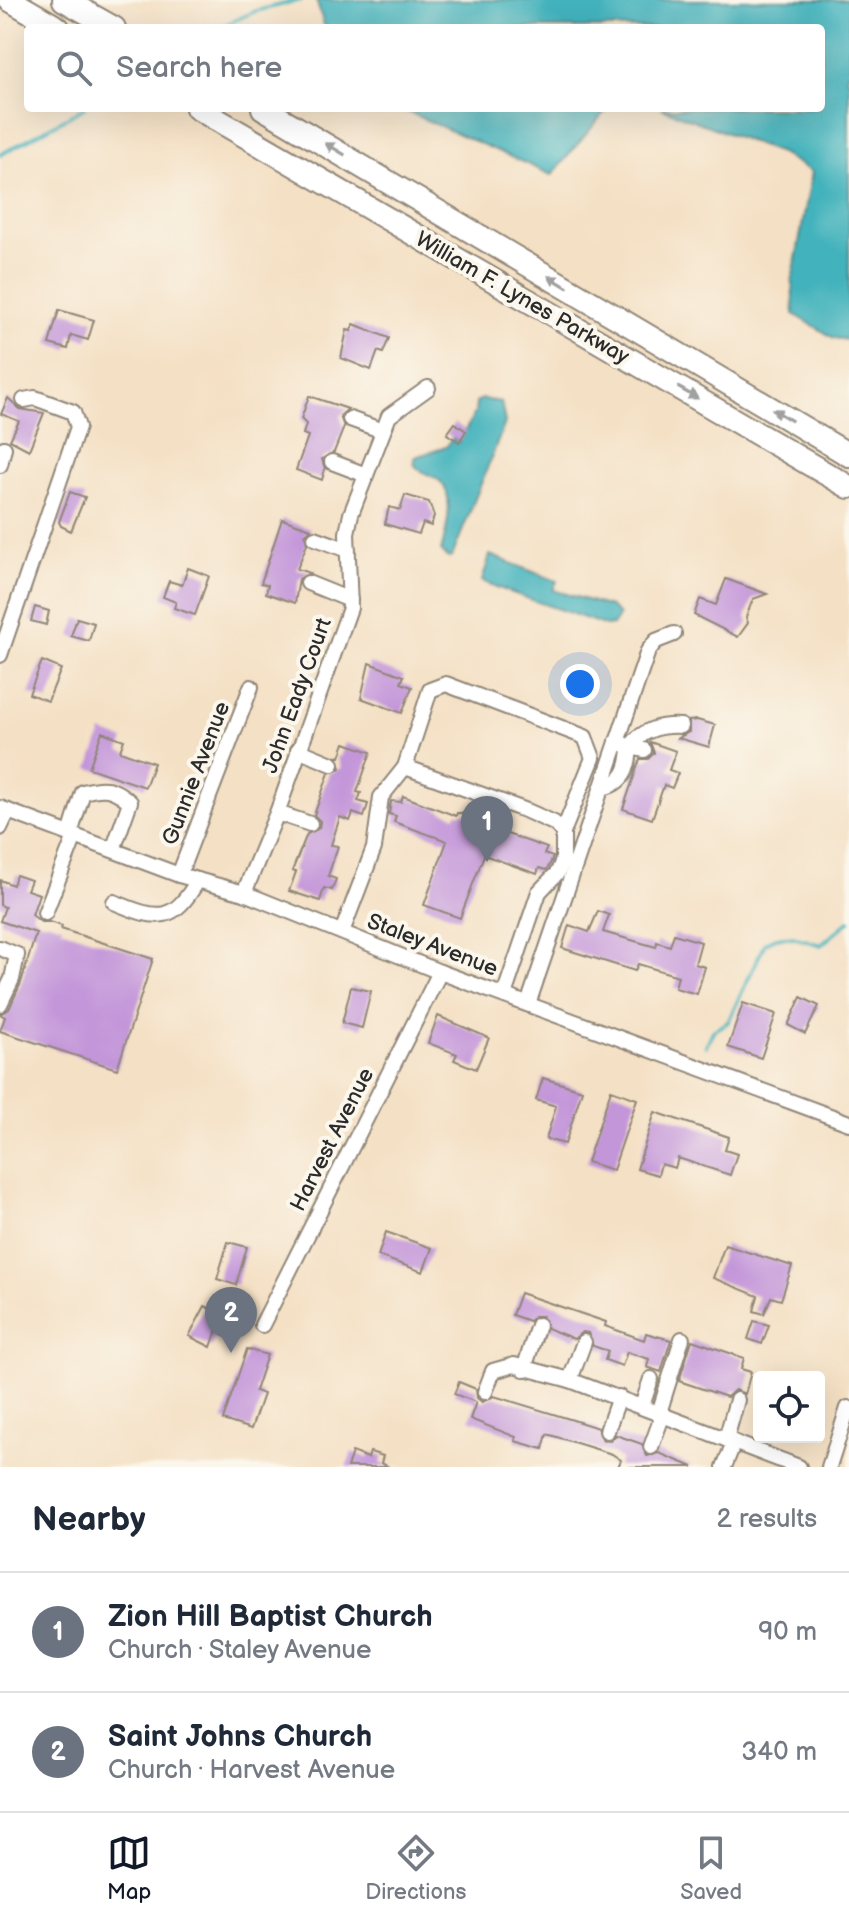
<!DOCTYPE html>
<html lang="en">
<head>
<meta charset="utf-8">
<style>
  body { margin:0; font-family:"Balsamiq Sans",sans-serif; background:#f6f6f7; color:#1f2937 }
  .controls { position:absolute; right:24px; bottom:24px; display:grid; overflow:hidden; border-radius:8px; box-shadow:0 8px 32px #0002 }
  .controls button { width:72px; height:72px; display:grid; place-items:center; padding:0; border:0; border-bottom:2px solid #e0e1e3; background:#fff; color:#1f2937; font:40px sans-serif }
  .you { position:absolute; left:580px; top:684px; width:28px; height:28px; margin:-20px; border:6px solid #fff; border-radius:50%; background:#1a73e8; box-shadow:0 0 0 12px #1a73e833 }
  .badge { display:grid; place-items:center; width:52px; height:52px; border-radius:50%; background:#111827; color:#fff; font-size:26px; font-weight:700 }
  .pin { position:absolute; translate:-50% -66px; filter:drop-shadow(0 2px 4px #0008) }
  .pin::after { content:''; position:absolute; top:42px; width:28px; height:24px; background:inherit; clip-path:polygon(0 0,100% 0,50% 100%) }
  .list { margin:0; padding:0; list-style:none }
  h2 { display:flex; justify-content:space-between; align-items:center; height:104px; margin:0; padding:0 32px; font-size:34px }
  h2 small { font-size:26px; font-weight:400; color:#747a83 }
  .list li { display:grid; grid-template-columns:52px 1fr auto; gap:24px; align-items:center; box-sizing:border-box; height:120px; padding:0 32px; border-top:2px solid #e0e1e3 }
  .list b { display:block; font-size:30px; white-space:nowrap }
  .list p { margin:0; font-size:26px; white-space:nowrap; color:#747a83 }
  .list em { font-size:26px; font-style:normal; color:#747a83 }
  .icon { flex:none; width:44px; height:44px; fill:none; stroke:currentColor; stroke-width:2; stroke-linecap:round; stroke-linejoin:round }
  .map { position:relative; flex:none; width:849px; height:1467px; overflow:hidden }
  .search { position:absolute; background:#fff; box-shadow:0 8px 32px #0002; left:24px; right:24px; top:24px; height:88px; display:flex; align-items:center; gap:20px; box-sizing:border-box; padding:0 28px; border-radius:8px; color:#747a83; font-size:30px }
  .sheet { height:344px; background:#fff }
  nav { display:flex; justify-content:space-around; align-items:center; box-sizing:border-box; height:112px; border-top:2px solid #e0e1e3; background:#fff; font-size:22px; color:#747a83 }
  nav a { display:grid; justify-items:center; gap:4px }
  nav .on { color:#111827 }
  .map>svg:first-child { display:block }
  .water { fill:#42b2bc; stroke:#366e74; stroke-width:2 }
  .lines { fill:none; stroke-linecap:round; stroke-linejoin:round }
  .stream { stroke:#42b2bc; stroke-width:4 }
  .building { fill:#c395d9 }
  .minor-casing { stroke:#908678; stroke-width:18 }
  .highway-casing { stroke:#908678; stroke-width:26 }
  .minor { stroke:#fff; stroke-width:14 }
  .highway { stroke:#fff; stroke-width:22 }
  .oneway { fill:#a0a0a0 }
  .labels { text-anchor:middle; stroke-width:8; stroke-linejoin:round; paint-order:stroke }
  .street-label { font-size:22px; fill:#2b2b2b; stroke:#fbf7ec }
</style>
</head>
<body>
<div class="map">
<svg width="849" height="1467" viewBox="0 0 849 1467">
  <rect width="100%" height="100%" fill="#fbf7ec"/>
  <filter id="ink" filterUnits="userSpaceOnUse"><feTurbulence type="fractalNoise" baseFrequency=".0125" numOctaves="2"/><feDisplacementMap in="SourceGraphic" scale="16" xChannelSelector="R" yChannelSelector="G"/><feConvolveMatrix kernelMatrix="1 2 1 2 8 2 1 2 1" color-interpolation-filters="sRGB"/></filter>
  <filter id="wash" filterUnits="userSpaceOnUse"><feTurbulence type="fractalNoise" baseFrequency=".006" numOctaves="4" result="noise"/><feDisplacementMap in="SourceGraphic" scale="32" xChannelSelector="R" yChannelSelector="G"/><feGaussianBlur stdDeviation="1.8" result="paint"/><feColorMatrix in="noise" values="0 0 0 0 0 0 0 0 0 0 0 0 0 0 0 0 0 1.4 0 .05"/><feComposite in="paint" operator="in"/></filter>
  <g filter="url(#wash)">
    <rect width="100%" height="100%" fill="#f4e0c4"/>
    <g class="water">
      <path d="M316 0H849V70L846 78 849 80V340L834 338 794 314 792 281 812 172 780 153 661 108H821V28H325Z"/>
      <path d="M399 108H608L552 175Z"/>
      <path d="M481 399 501 402 505 423 452 557 448 558 441 551C446 533 456 496 440 481 431 474 421 474 414 464L415 457 446 447 453 438 459 442 475 413 476 403Z"/>
      <path d="M490 555 557 581 553 590 610 607 619 615 613 625 606 626C565 610 523 599 482 581Z"/>
    </g>
    <g class="lines">
      <g class="stream">
        <path d="M218 28 256 11 301 0"/>
        <path d="M0 155 84 108"/>
        <path d="M706 1046 713 1031 728 1022 765 943C784 931 801 939 821 945L849 921"/>
      </g>
    </g>
    <g id="blocks">
      <g class="building">
        <path d="M59 310 94 320 88 340 71 335 68 349 49 344Z"/>
        <path d="M354 324 389 338 383 353 378 351 371 370 341 358 347 330 351 331Z"/>
        <path d="M309 396 348 409 340 416 344 427 334 452 322 459 325 469 322 480 296 470 308 436 303 434 306 424 301 419Z"/>
        <path d="M8 398 20 409 44 413 29 450 10 440 19 421 1 414Z"/>
        <path d="M455 423 466 431 459 442 447 434Z"/>
        <path d="M70 492 85 497 71 531 61 526 59 522Z"/>
        <path d="M405 495 429 502 434 516 431 526 423 523 419 534 385 524 389 507 400 510Z"/>
        <path d="M282 519 311 529 305 535 307 544 297 569 310 573 299 579 295 603 266 593 268 585 261 583Z"/>
        <path d="M188 568 209 576 195 615 174 608 176 602 163 597 169 581 182 585Z"/>
        <path d="M726 579 767 594 753 599 746 617 748 623 738 637 694 615 700 599 716 605Z"/>
        <path d="M35 607 49 611 46 625 31 621Z"/>
        <path d="M77 618 94 623 89 641 71 636Z"/>
        <path d="M42 661 61 669 48 701 29 694Z"/>
        <path d="M369 663 404 676 401 683 412 687 402 713 361 698Z"/>
        <path d="M697 720 715 725 709 747 678 738 689 732V721Z"/>
        <path d="M102 732 124 740 120 751 154 763 145 787 89 768Z"/>
        <path d="M650 742 676 751 669 770 678 773 672 788 664 785 652 819 623 809 640 759H648L654 753Z"/>
        <path d="M345 743 371 752 357 792 361 793 358 801 368 804 364 817 353 813 350 821 340 817 331 845 338 846 328 876 336 879 332 890 324 888 320 901 289 891 296 872 292 871 307 834 319 828 320 821 314 815 329 773 341 768 337 756 340 757Z"/>
        <path d="M403 796 456 816 457 813H472L483 817 493 829 547 848 544 854 553 857 549 866 546 870 539 868 537 874 484 855 460 918 424 905 447 841 394 822 396 816 389 814 391 801 401 802Z"/>
        <path d="M16 875 31 880 27 890 39 894 32 915 41 922H49L62 926 61 929 153 959 117 1069 0 1031 5 1017 0 1014 9 1009 21 983 36 933 0 921 5 907 0 905V880L13 885Z"/>
        <path d="M598 911 609 915 603 932 656 947 657 942 670 946 674 934 701 942 695 964 705 967 697 994 675 988 678 976 638 964 635 971 562 948 569 925 589 932Z"/>
        <path d="M351 987 371 991 362 1028 342 1023Z"/>
        <path d="M801 997 819 1006 805 1034 788 1025Z"/>
        <path d="M743 1003 776 1014 761 1058 728 1047Z"/>
        <path d="M438 1016 489 1038 476 1069 454 1060 457 1054 428 1043Z"/>
        <path d="M543 1078 582 1090 565 1144 546 1139 556 1106 536 1100Z"/>
        <path d="M611 1090 637 1099 613 1170 587 1162Z"/>
        <path d="M655 1112 729 1137 725 1150 737 1154 730 1175 678 1158 675 1168 661 1164 658 1175 637 1169Z"/>
        <path d="M386 1232 432 1248 423 1272 378 1256Z"/>
        <path d="M228 1242 247 1247 236 1285 217 1279Z"/>
        <path d="M725 1245 792 1266 781 1300 771 1297 764 1314 754 1311 758 1296 713 1278Z"/>
        <path d="M520 1293 606 1322 605 1326 644 1340 646 1333 671 1340 661 1372 647 1367 649 1359 627 1352 622 1366 605 1360 608 1351 593 1346 588 1333 582 1332 574 1339 547 1328 542 1316H535L529 1321 512 1315Z"/>
        <path d="M205 1306 222 1315 211 1347 189 1336Z"/>
        <path d="M754 1321 769 1325 762 1344 748 1339Z"/>
        <path d="M692 1340 744 1358 741 1369 751 1372 745 1394 735 1390 727 1397 679 1381Z"/>
        <path d="M247 1349 267 1355 255 1391 263 1394 251 1429 223 1420Z"/>
        <path d="M459 1382 476 1389 477 1398 482 1402 494 1396 573 1420 598 1428 603 1440 610 1441 616 1435 642 1444 647 1456 659 1453 693 1467H618L621 1460 612 1454 547 1434 543 1449 515 1441 516 1437 470 1419 476 1402 454 1394Z"/>
        <path d="M352 1452 368 1458 370 1452 383 1456 381 1463 389 1467H347Z"/>
      </g>
    </g>
  </g>
  <g filter="url(#ink)">
    <use href="#blocks" fill-opacity="0" stroke="#908678" stroke-width="2"/>
    <g class="lines">
      <g class="minor-casing">
        <g id="minor">
          <path d="M350 419 383 431"/>
          <path d="M332 462 366 475"/>
          <path d="M0 465 4 448"/>
          <path d="M315 538 348 550"/>
          <path d="M308 583 350 600"/>
          <path d="M0 655 78 427 73 412 35 398 24 400"/>
          <path d="M617 741 630 747C643 729 660 725 681 726"/>
          <path d="M298 750 332 764"/>
          <path d="M405 767 527 811 554 823 563 832"/>
          <path d="M601 788C624 784 629 768 630 747L644 750"/>
          <path d="M0 808 179 875 244 893 440 972 849 1123"/>
          <path d="M277 813 310 824"/>
          <path d="M0 828 8 811"/>
          <path d="M70 834 83 792C104 786 113 787 130 802L113 850"/>
          <path d="M179 875 251 687"/>
          <path d="M244 893 277 813 350 608 347 533 351 514 389 416 428 388"/>
          <path d="M114 902C159 921 173 923 198 880"/>
          <path d="M45 913 75 836"/>
          <path d="M342 932 374 848 381 797 405 767 430 690 446 684 585 737 593 758 563 832V860L558 872 539 892 504 995"/>
          <path d="M0 948 17 955 12 979 0 1004"/>
          <path d="M528 1004 648 651 656 641 674 634"/>
          <path d="M262 1325 440 972"/>
          <path d="M524 1369 538 1325"/>
          <path d="M570 1380 584 1342"/>
          <path d="M485 1392 493 1371 514 1365 570 1380 799 1467"/>
          <path d="M642 1406 651 1379"/>
          <path d="M659 1413 682 1339"/>
          <path d="M607 1431 619 1397"/>
          <path d="M726 1439 737 1400"/>
          <path d="M651 1447 663 1414"/>
          <path d="M724 1467 734 1442"/>
          <path d="M829 1467 848 1408"/>
        </g>
      </g>
      <g class="highway-casing">
        <g id="highway">
          <path d="M10 0 58 28"/>
          <path d="M64 0 114 28"/>
          <path d="M197 108 849 487"/>
          <path d="M263 108 849 455"/>
        </g>
      </g>
      <use href="#minor" class="minor"/>
      <use href="#highway" class="highway"/>
    </g>
    <defs><path id="oneway-solid" d="M-6-.8H1V-3.2L6.5 0L1 3.2V.8H-6Z" transform="scale(2)"/></defs>
    <g class="oneway">
      <use href="#oneway-solid" transform="translate(335 149) rotate(-149)"/>
      <use href="#oneway-solid" transform="translate(558 282) rotate(-149)"/>
      <use href="#oneway-solid" transform="translate(688 393) rotate(30)"/>
      <use href="#oneway-solid" transform="translate(782 415) rotate(-149)"/>
    </g>
  </g>
  <g class="labels">
    <g class="street-label">
      <text transform="translate(523 297) rotate(30)" y="8">William F. Lynes Parkway</text>
      <text transform="translate(296 695) rotate(-70)" y="8">John Eady Court</text>
      <text transform="translate(195 773) rotate(-69)" y="8">Gunnie Avenue</text>
      <text transform="translate(433 944) rotate(21)" y="8">Staley Avenue</text>
      <text transform="translate(331 1139) rotate(-63)" y="8">Harvest Avenue</text>
    </g>
  </g>
</svg>
<div class="controls">
<button><svg class="icon" aria-label="locate" viewBox="0 0 24 24"><circle cx="12" cy="12" r="6"/><path d="M12 2v4M12 18v4M2 12h4M18 12h4"/></svg></button>
</div>
<div class="you"></div>
<div class="pin badge" style="left:487px;top:862px;background:#6b7280">1</div>
<div class="pin badge" style="left:231px;top:1353px;background:#6b7280">2</div>
<div class="search"><svg class="icon" aria-label="search" viewBox="0 0 24 24"><circle cx="10" cy="10" r="6"/><path d="M15 15l6 6"/></svg>Search here</div>
</div>
<section class="sheet">
<h2>Nearby<small>2 results</small></h2>
<ul class="list">
<li><span class="badge" style="background:#6b7280">1</span><div><b>Zion Hill Baptist Church</b><p>Church · Staley Avenue</p></div><em>90 m</em></li>
<li><span class="badge" style="background:#6b7280">2</span><div><b>Saint Johns Church</b><p>Church · Harvest Avenue</p></div><em>340 m</em></li>
</ul>
</section>
<nav>
<a class="on"><svg class="icon" aria-label="map" viewBox="0 0 24 24"><path d="M3 6l6-2 6 2 6-2v14l-6 2-6-2-6 2zM9 4v14M15 6v14"/></svg>Map</a>
<a><svg class="icon" aria-label="directions" viewBox="0 0 24 24"><path d="M12 3l9 9-9 9-9-9zM9 14v-3h6M13 9l2 2-2 2"/></svg>Directions</a>
<a><svg class="icon" aria-label="saved" viewBox="0 0 24 24"><path d="M7 4h10v16l-5-4-5 4z"/></svg>Saved</a>
</nav>
</body>
</html>
